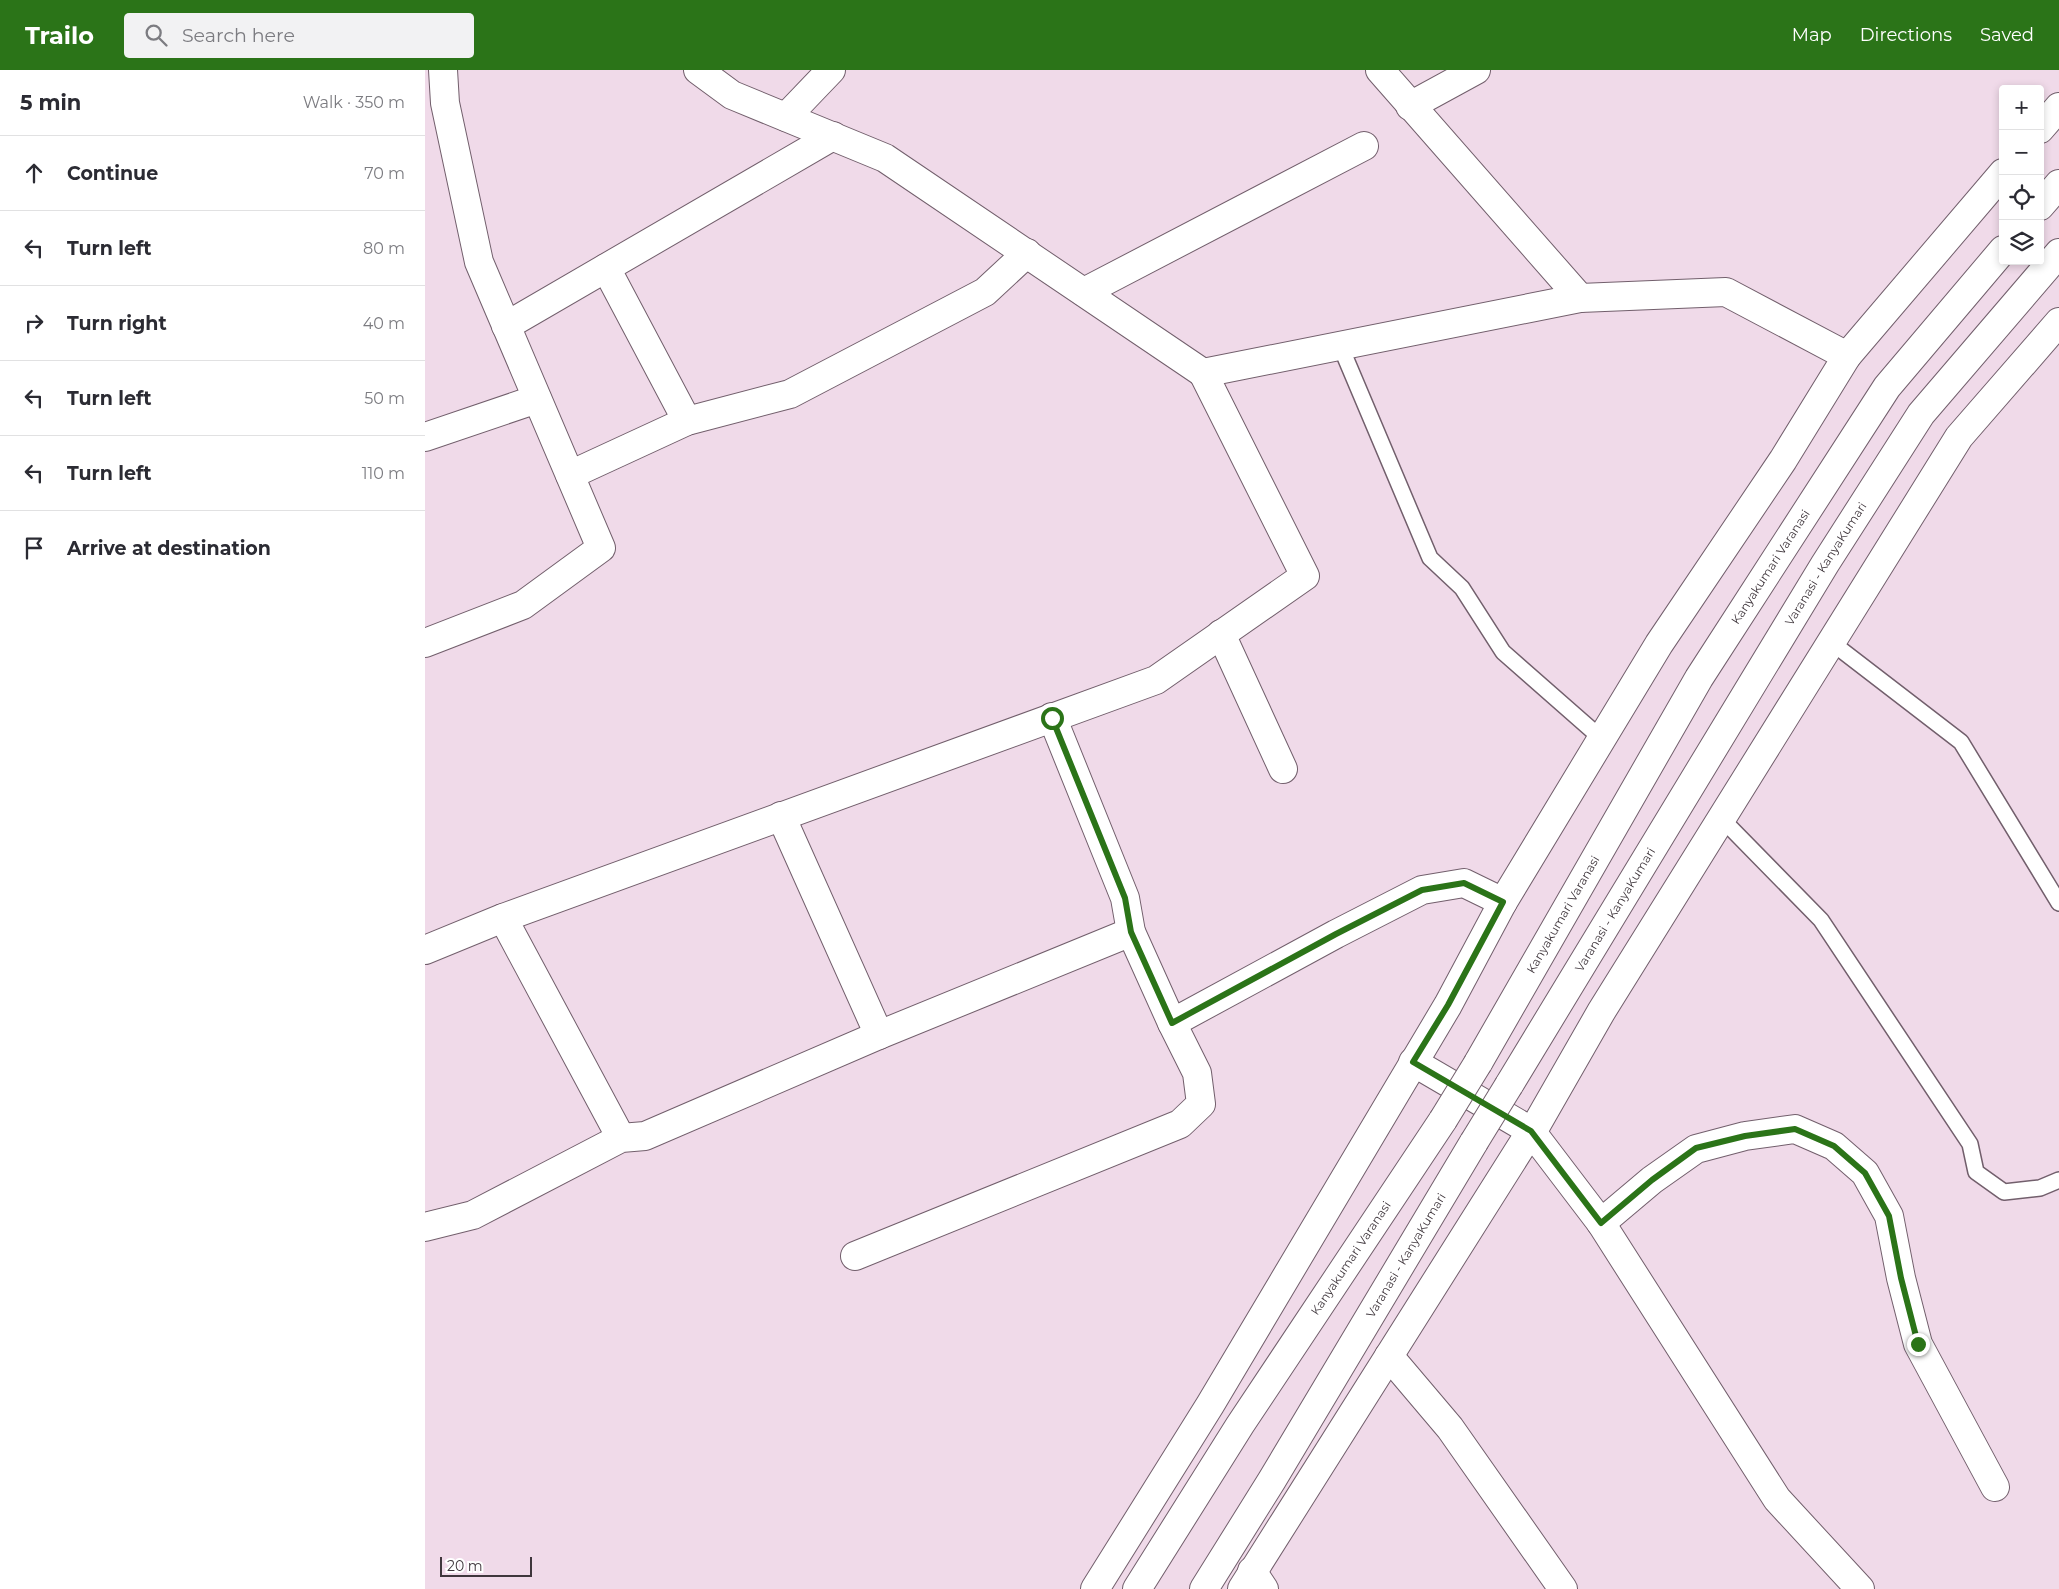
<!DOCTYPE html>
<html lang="en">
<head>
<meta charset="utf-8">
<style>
  body { margin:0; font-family:Montserrat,sans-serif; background:#f2f2f3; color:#2b2b33 }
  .controls { position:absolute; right:15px; top:15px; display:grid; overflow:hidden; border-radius:5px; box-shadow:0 2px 8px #0003 }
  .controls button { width:45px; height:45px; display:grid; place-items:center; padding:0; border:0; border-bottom:1px solid #e1e1e2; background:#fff; color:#2b2b33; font:25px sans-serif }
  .scale { position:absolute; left:15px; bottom:12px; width:92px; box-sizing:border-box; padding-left:5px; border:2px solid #3f363c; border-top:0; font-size:14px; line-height:18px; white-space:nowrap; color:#3f363c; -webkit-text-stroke:4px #fff; paint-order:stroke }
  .stop { position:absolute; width:15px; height:15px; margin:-11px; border:4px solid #2b7418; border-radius:50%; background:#fff }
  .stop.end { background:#2b7418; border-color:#fff; box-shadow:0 1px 5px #0008 }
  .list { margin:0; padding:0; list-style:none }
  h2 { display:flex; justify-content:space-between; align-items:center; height:65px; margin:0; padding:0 20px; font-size:21px }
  h2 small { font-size:16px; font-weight:400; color:#7c7c81 }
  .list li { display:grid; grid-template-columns:32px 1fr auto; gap:15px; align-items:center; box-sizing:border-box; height:75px; padding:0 20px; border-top:1px solid #e1e1e2 }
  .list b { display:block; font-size:19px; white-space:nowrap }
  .list em { font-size:16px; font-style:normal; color:#7c7c81 }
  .icon { flex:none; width:28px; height:28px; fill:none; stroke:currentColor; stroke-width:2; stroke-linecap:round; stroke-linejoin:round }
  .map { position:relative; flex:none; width:1634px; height:1519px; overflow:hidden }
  header { display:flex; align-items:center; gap:30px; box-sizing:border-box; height:70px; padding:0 25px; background:#2b7418; color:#fff }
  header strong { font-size:24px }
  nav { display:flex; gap:28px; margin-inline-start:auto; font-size:18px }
  .search { width:350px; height:45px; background:#f2f2f3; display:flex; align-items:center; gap:12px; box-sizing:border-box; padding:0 18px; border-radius:5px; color:#7c7c81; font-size:19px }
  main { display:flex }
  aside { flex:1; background:#fff }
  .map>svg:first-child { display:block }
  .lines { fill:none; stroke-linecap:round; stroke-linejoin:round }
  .lane-casing { stroke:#725f6c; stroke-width:18 }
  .street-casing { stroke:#725f6c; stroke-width:30 }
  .secondary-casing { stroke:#725f6c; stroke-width:30 }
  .highway-casing { stroke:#725f6c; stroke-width:30 }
  .lane { stroke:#fff; stroke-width:15 }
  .street { stroke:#fff; stroke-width:28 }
  .secondary { stroke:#fff; stroke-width:28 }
  .highway { stroke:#fff; stroke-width:28 }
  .highway-bridge-casing { stroke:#725f6c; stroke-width:30; stroke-linecap:butt }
  .highway-bridge { stroke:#fff; stroke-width:28 }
  .route { stroke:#2b7418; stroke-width:6 }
  .labels { text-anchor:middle; stroke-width:4; stroke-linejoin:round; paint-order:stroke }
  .street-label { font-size:12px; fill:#3f363c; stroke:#fff }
</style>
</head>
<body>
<header>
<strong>Trailo</strong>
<div class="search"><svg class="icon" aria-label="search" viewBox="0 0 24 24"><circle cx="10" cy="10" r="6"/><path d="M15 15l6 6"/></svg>Search here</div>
<nav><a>Map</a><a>Directions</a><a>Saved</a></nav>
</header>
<main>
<aside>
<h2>5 min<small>Walk · 350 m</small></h2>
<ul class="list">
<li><svg class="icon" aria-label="ahead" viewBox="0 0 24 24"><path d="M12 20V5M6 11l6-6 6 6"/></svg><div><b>Continue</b></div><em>70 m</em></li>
<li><svg class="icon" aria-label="left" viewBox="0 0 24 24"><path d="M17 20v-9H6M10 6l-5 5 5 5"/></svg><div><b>Turn left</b></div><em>80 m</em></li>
<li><svg class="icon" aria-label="right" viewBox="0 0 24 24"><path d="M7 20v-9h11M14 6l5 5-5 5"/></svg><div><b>Turn right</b></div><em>40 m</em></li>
<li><svg class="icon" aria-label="left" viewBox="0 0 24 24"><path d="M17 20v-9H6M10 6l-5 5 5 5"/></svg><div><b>Turn left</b></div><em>50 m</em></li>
<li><svg class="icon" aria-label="left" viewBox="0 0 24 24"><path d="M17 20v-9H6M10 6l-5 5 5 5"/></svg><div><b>Turn left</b></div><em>110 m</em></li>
<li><svg class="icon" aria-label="arrive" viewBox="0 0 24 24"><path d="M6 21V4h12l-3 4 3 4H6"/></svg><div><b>Arrive at destination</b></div></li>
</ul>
</aside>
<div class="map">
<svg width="1634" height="1519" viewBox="0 0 1634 1519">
  <rect width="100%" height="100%" fill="#f0dae9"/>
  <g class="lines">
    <g class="lane-casing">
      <g id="lane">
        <path d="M915 275 1005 488 1037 518 1078 582 1177 669"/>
        <path d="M1406 572 1536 672 1634 833"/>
        <path d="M1296 748 1396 850 1545 1074 1551 1102 1579 1122 1615 1118 1634 1110"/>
      </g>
    </g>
    <g class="street-casing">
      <g id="street">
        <path d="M273 0 307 25 460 88 778 303"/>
        <path d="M955 0 1155 228"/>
        <path d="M985 36 1051 0"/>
        <path d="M361 47 406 0"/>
        <path d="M181 198 262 351"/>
        <path d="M659 222 939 76"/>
        <path d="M81 256 408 66"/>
        <path d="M0 367 112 329"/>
        <path d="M145 405 262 351 365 324 560 222 602 183"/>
        <path d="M796 564 858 699"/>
        <path d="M0 573 98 535 176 478 54 192 20 33 18 0"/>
        <path d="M627 647 700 828 706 862 747 953 911 864 997 820 1039 813 1078 832"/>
        <path d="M356 746 454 965"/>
        <path d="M78 848 196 1068"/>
        <path d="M0 880 78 848 731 610 880 506 778 303 1155 228 1301 222 1422 286"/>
        <path d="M988 992 1106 1061 1176 1153 1352 1429 1435 1519"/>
        <path d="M1176 1153 1227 1110 1271 1079 1320 1066 1370 1059 1409 1076 1440 1103 1464 1146 1476 1208 1493 1274 1570 1417"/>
        <path d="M0 1157 48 1145 196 1068 220 1066 454 965 706 862"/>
        <path d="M430 1186 755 1054 776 1034 772 1003 747 953"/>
        <path d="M964 1286 1025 1358 1138 1519"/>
        <path d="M827 1501 839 1519"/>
      </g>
    </g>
    <g class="secondary-casing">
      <g id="secondary">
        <path d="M1615 59 1634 37"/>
        <path d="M670 1519 785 1335 1023 935 1078 832 1234 574 1358 390 1422 286 1578 103"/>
        <path d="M817 1519 1106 1061 1109 1059 1176 942 1534 367 1634 252"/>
      </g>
    </g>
    <g class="highway-casing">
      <g id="highway">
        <path d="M1615 136 1634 114"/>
        <path id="s1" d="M1053 993 1274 608 1462 317 1578 180"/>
        <path id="s2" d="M1084 1015 1400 494 1496 344 1634 183"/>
        <path id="s3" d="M712 1519 815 1355 1018 1050"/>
        <path id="s4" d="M779 1519 847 1410 1049 1072"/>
      </g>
    </g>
    <use href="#lane" class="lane"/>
    <use href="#street" class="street"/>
    <use href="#secondary" class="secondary"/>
    <use href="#highway" class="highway"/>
    <g class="highway-bridge-casing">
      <g id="highway-bridge">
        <path d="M1018 1050 1053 993"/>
        <path d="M1049 1072 1084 1015"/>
      </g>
    </g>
    <use href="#highway-bridge" class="highway-bridge"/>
  </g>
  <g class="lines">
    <path class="route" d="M627 648 700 828 706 862 747 953 911 864 997 820 1039 813 1078 832 1023 935 988 992 1106 1061 1176 1153 1227 1110 1271 1078 1320 1066 1370 1059 1409 1076 1440 1103 1464 1146 1476 1208 1493 1274"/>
  </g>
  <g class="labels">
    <g class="street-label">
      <text dy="4" stroke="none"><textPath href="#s2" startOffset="610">Varanasi - KanyaKumari</textPath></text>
      <text dy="4" stroke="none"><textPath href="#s1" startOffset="576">Kanyakumari Varanasi</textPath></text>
      <text dy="4" stroke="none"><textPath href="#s2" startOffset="205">Varanasi - KanyaKumari</textPath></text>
      <text dy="4" stroke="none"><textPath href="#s1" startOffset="171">Kanyakumari Varanasi</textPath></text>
      <text dy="4" stroke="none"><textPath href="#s4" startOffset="390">Varanasi - KanyaKumari</textPath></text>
      <text dy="4" stroke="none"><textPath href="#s3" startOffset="394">Kanyakumari Varanasi</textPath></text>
    </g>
  </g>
</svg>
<div class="controls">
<button>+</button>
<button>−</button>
<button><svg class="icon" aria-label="locate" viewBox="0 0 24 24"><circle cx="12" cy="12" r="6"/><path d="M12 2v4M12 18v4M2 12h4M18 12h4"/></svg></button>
<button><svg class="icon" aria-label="layers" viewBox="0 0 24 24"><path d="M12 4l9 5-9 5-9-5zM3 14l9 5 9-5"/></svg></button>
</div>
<div class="scale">20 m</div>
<div class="stop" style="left:627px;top:648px"></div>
<div class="stop end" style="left:1493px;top:1274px"></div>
</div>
</main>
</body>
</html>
